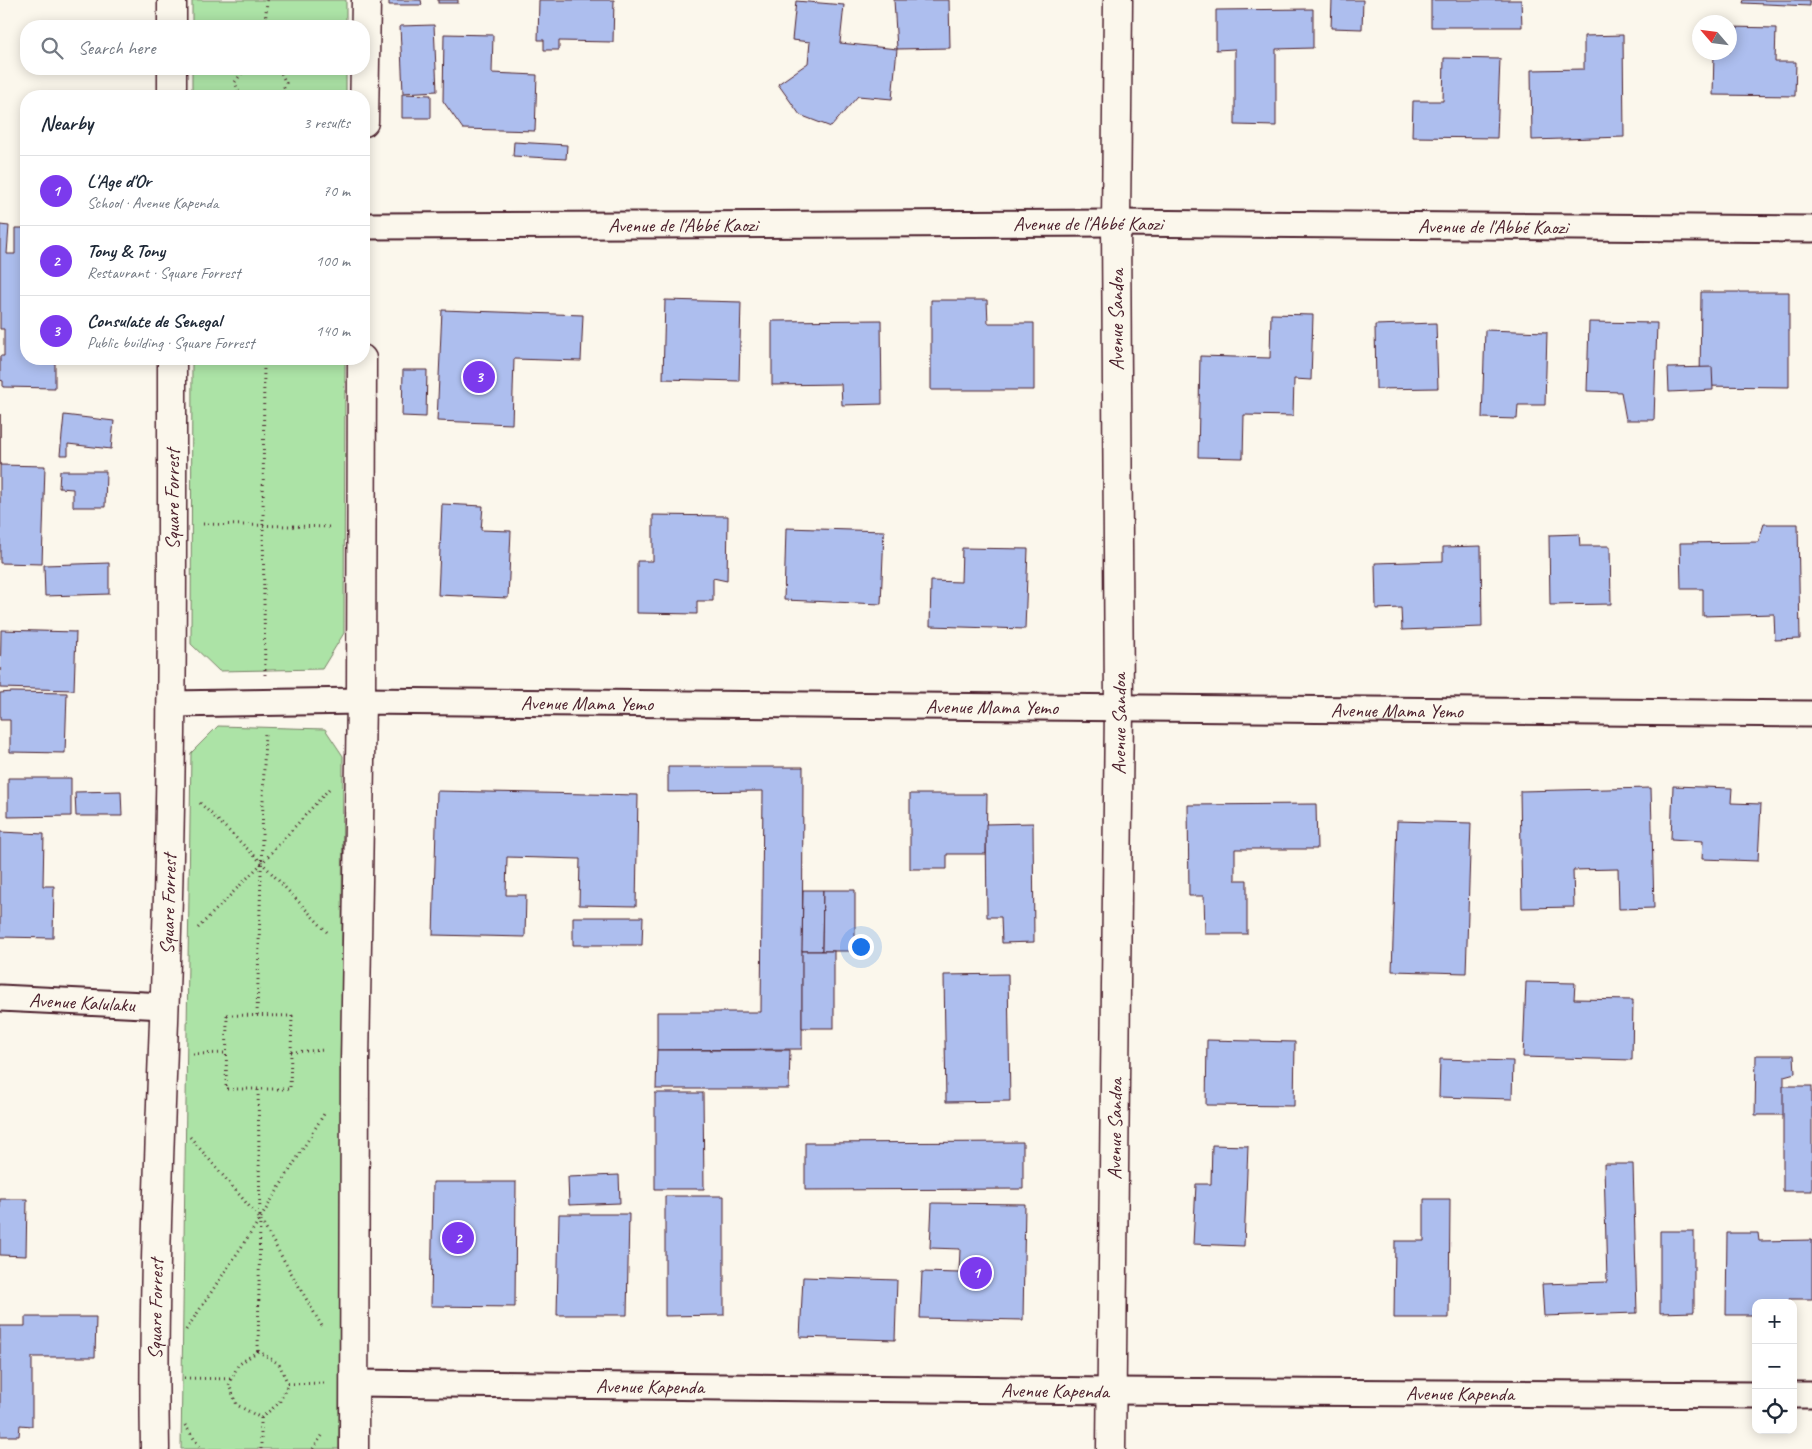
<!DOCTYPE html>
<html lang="en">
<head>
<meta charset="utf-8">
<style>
  body { margin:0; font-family:Caveat,sans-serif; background:#f6f6f7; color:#1f2937 }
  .controls { position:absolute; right:15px; bottom:15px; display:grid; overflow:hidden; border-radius:10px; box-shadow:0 2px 12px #0003 }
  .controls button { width:45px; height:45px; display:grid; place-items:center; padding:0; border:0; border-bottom:1px solid #e0e1e3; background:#fff; color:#1f2937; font:25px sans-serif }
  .compass { position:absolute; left:1692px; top:15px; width:45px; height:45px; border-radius:50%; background:#fff; box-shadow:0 2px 12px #0003; rotate:298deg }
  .you { position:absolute; left:860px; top:946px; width:18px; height:18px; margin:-12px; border:4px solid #fff; border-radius:50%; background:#1a73e8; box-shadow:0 0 0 8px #1a73e833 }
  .badge { display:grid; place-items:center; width:32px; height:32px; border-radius:50%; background:#7c3aed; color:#fff; font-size:16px; font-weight:700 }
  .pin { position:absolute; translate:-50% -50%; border:2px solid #fff; box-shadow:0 1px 5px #0006 }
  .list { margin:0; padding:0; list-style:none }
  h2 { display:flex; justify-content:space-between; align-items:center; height:65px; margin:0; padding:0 20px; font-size:21px }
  h2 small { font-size:16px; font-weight:400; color:#747a83 }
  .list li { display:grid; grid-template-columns:32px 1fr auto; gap:15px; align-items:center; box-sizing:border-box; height:70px; padding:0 20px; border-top:1px solid #e0e1e3 }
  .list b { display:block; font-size:19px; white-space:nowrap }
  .list p { margin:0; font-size:16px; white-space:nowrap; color:#747a83 }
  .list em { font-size:16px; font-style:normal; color:#747a83 }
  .icon { flex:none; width:28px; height:28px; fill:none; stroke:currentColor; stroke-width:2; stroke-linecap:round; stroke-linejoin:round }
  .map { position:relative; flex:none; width:1812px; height:1449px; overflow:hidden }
  .search { position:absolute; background:#fff; box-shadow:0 2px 12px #0003; left:20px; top:20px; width:350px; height:55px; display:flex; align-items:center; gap:12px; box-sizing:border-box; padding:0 18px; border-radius:20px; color:#747a83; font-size:19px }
  .panel { position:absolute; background:#fff; box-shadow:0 2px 12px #0003; left:20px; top:90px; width:350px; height:275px; border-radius:20px }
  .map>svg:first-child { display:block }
  .green { fill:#ace3a6; stroke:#7b8168 }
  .building { fill:#adbeee; stroke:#4a1f2b }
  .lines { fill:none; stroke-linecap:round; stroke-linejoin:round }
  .street-casing { stroke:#4a1f2b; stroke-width:29 }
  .secondary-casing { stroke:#4a1f2b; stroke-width:31 }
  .path { stroke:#4a1f2b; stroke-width:3; stroke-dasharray:1 4; stroke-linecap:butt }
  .street { stroke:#fbf7ec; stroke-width:25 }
  .secondary { stroke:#fbf7ec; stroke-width:28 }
  .labels { text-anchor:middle; stroke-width:4; stroke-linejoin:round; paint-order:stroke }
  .street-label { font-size:20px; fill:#4a1f2b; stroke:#fbf7ec }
</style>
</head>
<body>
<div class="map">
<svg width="1812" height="1449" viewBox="0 0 1812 1449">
  <rect width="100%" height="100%" fill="#fbf7ec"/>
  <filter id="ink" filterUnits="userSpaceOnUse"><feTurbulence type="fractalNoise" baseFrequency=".02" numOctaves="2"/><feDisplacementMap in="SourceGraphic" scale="10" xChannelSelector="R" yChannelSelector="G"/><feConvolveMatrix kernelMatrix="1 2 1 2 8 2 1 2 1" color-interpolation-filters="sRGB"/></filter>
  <g filter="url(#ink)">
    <g class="green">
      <rect x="192" y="0" width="154" height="26"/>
      <rect x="192" y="69" width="154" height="27"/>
      <path d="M192 359H345L344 633 322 669 219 671 191 644Z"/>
      <path d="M218 726 325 729 343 756 339 1449H181L191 753Z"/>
    </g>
    <g class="building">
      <path d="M389 0H421L422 5H389Z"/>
      <rect x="438" y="0" width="20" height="3"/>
      <path d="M539 0H614L613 42 559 41V50H544V40H538Z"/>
      <path d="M894 0H949L950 48 897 49Z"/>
      <path d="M1332 0H1363L1362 29 1331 28Z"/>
      <path d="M1431 0H1521L1522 27H1431Z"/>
      <path d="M1744 0H1810V6L1743 3Z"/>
      <path d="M796 1 844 5 840 43 897 49 892 99 858 96 831 127 800 115 778 84 808 63 810 42 792 40Z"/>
      <path d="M1313 9V48L1276 49V126L1235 125V49L1216 50V10Z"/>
      <path d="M434 25 437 91 403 93 400 26Z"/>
      <path d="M1730 27 1776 28 1775 62H1796L1795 96 1713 95 1714 52H1730Z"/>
      <path d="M444 34 493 35 492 73 537 75 535 131 463 129 443 101Z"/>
      <path d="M1623 35 1624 137 1532 140 1531 70 1584 69V36Z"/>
      <path d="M1444 58 1500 59 1497 138 1412 137 1413 101H1443Z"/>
      <path d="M402 94 431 95V118H402Z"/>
      <path d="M514 142 567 145 566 159 513 156Z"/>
      <path d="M0 225 9 226 7 254H15V228H26V359H55V388L3 387V381L0 380V356H4V329H0Z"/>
      <path d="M1701 292H1789V387L1700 386Z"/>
      <path d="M665 300 741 302 739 381 663 379Z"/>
      <path d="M931 300H987L988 323H1034V390H931Z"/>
      <path d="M442 310 583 315 581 361 514 359 512 424 437 421Z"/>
      <path d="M1271 314 1313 315 1311 380 1294 379 1293 416 1244 415 1243 458 1198 457 1200 356 1270 358Z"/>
      <path d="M881 320 882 404 842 405 841 384 772 385V321Z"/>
      <path d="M1589 322 1657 323 1654 420H1626L1621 392 1587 391Z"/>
      <path d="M1436 323 1438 388 1376 389 1375 325Z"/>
      <path d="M1485 330 1547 332 1545 405H1518L1517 419 1482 418Z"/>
      <path d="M1712 367 1713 390 1669 392 1668 368Z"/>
      <path d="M403 370H427L426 417 402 416Z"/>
      <path d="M0 414V465L45 466 42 564 0 563Z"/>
      <path d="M64 415 114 421 111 449 68 444V455H60Z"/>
      <path d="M60 471H106L105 507H73V489L59 488Z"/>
      <path d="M442 504 483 506 481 530 511 531 508 598 438 595Z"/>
      <path d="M653 515 728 516 727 581 713 578V601H697V614L637 613V561H653Z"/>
      <path d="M1764 524H1798L1800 639 1775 640 1774 614 1703 616V589H1681L1680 543 1758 542Z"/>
      <path d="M786 528 884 531 881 604 784 600Z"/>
      <path d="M1579 534 1580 546H1610L1611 604 1550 605 1549 535Z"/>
      <path d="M1481 546 1482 627 1402 630 1401 608 1376 609 1375 563 1443 561V547Z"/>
      <path d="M962 548 1028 549 1025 629 930 626 931 581 961 582Z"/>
      <path d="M109 563V594L45 596 44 565Z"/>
      <path d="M1 630 76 632 74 690 0 688Z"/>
      <path d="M12 692 67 693 65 753 10 752V720H0V693Z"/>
      <path d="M668 767H803L802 1049 657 1050V1012H761L763 791 668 792Z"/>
      <path d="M8 778H71V816L8 817Z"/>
      <path d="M1673 786 1732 788 1731 803 1761 804 1758 861 1702 859 1703 841 1671 839Z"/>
      <path d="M1651 788 1654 908 1619 909 1618 869 1573 870 1574 907 1522 908 1520 791Z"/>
      <path d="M121 791 122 816H76L75 792Z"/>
      <path d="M437 791 638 795 636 906 579 905 580 859 507 857 506 895H526L525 937 433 935Z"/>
      <path d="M910 794H987L986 854H947V869H910Z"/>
      <path d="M1316 804 1317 849H1235V880H1247V934H1205L1204 896H1189L1188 805Z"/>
      <path d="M1397 821 1471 823 1466 973 1392 971Z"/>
      <path d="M1033 823 1034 942 1002 943 1001 917H987L986 824Z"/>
      <path d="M0 832 44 834 43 886H54L53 938 0 937Z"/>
      <path d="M803 890H823L822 951H802Z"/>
      <path d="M823 890H855V951H822Z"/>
      <path d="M573 917H643L642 945H573Z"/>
      <rect x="802" y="951" width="32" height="77"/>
      <path d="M1008 974 1010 1101 946 1102 944 975Z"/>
      <path d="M1526 982 1575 983 1574 999 1633 1000 1632 1060 1523 1057Z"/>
      <path d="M1207 1040 1295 1042 1294 1106 1206 1105Z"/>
      <path d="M657 1050H790L789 1089H656Z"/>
      <path d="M1756 1055H1794L1795 1073 1784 1076V1115H1755Z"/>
      <path d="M1440 1059 1513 1061 1512 1099 1439 1097Z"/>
      <rect x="1783" y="1086" width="29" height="105"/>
      <path d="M655 1093H703L704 1189H655Z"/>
      <path d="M1023 1142V1189L805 1190V1143Z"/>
      <path d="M1212 1145 1248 1146 1244 1246 1193 1244 1196 1184H1211Z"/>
      <path d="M1604 1164H1633L1637 1313 1544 1316 1542 1284 1607 1282Z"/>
      <path d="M619 1175 620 1203 569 1205 568 1177Z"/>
      <path d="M433 1182H516L515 1307 431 1306Z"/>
      <path d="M665 1196H724V1315L665 1316Z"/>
      <path d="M0 1199H27L26 1256 0 1255Z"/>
      <path d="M1424 1199H1450L1449 1318H1394L1395 1241H1424Z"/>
      <path d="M932 1203 1025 1204 1023 1320 920 1318 922 1272 959 1273 960 1249 930 1248Z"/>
      <path d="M559 1214H629L627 1315H557Z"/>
      <path d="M1660 1231H1694V1312L1660 1313Z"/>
      <path d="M1727 1233H1758L1759 1241 1812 1240V1299H1789V1303H1756V1315H1726Z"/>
      <path d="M803 1277 897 1280 895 1340 800 1337Z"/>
      <path d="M25 1317H96L95 1357H32V1426L20 1425 19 1436H0V1326H25Z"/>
    </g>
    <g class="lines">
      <g class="street-casing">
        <g id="street">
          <path id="s1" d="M364 226 1116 223 1812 229"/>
          <path id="s2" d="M172 704 361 701 1812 714"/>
          <path id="s3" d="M0 998 165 1006"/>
          <path id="s4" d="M355 1383 1112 1391 1756 1395"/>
          <path d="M1793 1395H1812"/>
        </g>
      </g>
      <g class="secondary-casing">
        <g id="secondary">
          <path d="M172 0V26"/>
          <path d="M172 69V96"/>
          <path d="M364 122 366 0"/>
          <path id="s5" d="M155 1449C152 1287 161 1124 166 961 173 761 172 560 172 359"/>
          <path d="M354 1449 355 1063 361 701 362 359"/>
          <path id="s6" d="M1111 1449 1119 708 1116 223 1118 0"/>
        </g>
      </g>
      <g class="path">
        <path d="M265 26 267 0"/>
        <path d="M279 69 286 83 280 96"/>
        <path d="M240 96 235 82 245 69"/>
        <path d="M264 359 263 525 265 675"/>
        <path d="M203 524 331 527"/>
        <path d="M200 803 262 863 327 932"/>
        <path d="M198 928 262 863 329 789"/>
        <path d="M227 1015 292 1016 290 1089H226Z"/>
        <path d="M257 1015 265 731"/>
        <path d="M291 1052 325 1050"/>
        <path d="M193 1054 226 1053"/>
        <path d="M190 1137 260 1219 323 1328"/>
        <path d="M186 1330 260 1219 324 1114"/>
        <path d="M258 1351 260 1219 258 1089"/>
        <path d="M258 1351 279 1364 288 1384 279 1403 261 1418 237 1405 229 1385 238 1365Z"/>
        <path d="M184 1378 232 1379"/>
        <path d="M288 1384 324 1383"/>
        <path d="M185 1425 201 1449"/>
        <path d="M261 1449V1417"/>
        <path d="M313 1449 324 1433"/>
      </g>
      <use href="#street" class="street"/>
      <use href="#secondary" class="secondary"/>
    </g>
  </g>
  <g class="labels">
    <g class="street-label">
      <text dy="7" stroke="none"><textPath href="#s1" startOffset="724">Avenue de l'Abbé Kaozi</textPath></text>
      <text dy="7" stroke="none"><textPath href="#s1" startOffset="319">Avenue de l'Abbé Kaozi</textPath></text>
      <text dy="7" stroke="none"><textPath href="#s1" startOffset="1129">Avenue de l'Abbé Kaozi</textPath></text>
      <text transform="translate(1116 320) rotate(-90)" y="7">Avenue Sandoa</text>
      <text dy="7" stroke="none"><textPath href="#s5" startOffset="950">Square Forrest</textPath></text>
      <text dy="7" stroke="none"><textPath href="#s2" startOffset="415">Avenue Mama Yemo</textPath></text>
      <text dy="7" stroke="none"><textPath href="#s2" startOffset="820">Avenue Mama Yemo</textPath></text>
      <text dy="7" stroke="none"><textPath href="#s2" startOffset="1225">Avenue Mama Yemo</textPath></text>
      <text dy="7" stroke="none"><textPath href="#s6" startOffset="725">Avenue Sandoa</textPath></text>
      <text dy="7" stroke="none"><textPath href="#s5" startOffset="545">Square Forrest</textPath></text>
      <text dy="7" stroke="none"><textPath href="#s3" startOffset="82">Avenue Kalulaku</textPath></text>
      <text dy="7" stroke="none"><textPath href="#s6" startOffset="320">Avenue Sandoa</textPath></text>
      <text dy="7" stroke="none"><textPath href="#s5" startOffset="140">Square Forrest</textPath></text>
      <text dy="7" stroke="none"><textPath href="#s4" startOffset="295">Avenue Kapenda</textPath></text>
      <text dy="7" stroke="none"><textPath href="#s4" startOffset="700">Avenue Kapenda</textPath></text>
      <text dy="7" stroke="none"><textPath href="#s4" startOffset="1105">Avenue Kapenda</textPath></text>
    </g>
  </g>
</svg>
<div class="controls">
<button>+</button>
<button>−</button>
<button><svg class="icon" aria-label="locate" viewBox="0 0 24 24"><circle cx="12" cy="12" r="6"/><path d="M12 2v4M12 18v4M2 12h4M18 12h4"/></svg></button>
</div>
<svg class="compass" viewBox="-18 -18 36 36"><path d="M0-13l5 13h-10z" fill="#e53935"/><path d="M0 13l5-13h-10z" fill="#747a83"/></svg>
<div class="you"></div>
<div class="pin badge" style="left:976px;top:1273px">1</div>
<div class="pin badge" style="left:458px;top:1238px">2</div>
<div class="pin badge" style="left:479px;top:377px">3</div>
<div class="search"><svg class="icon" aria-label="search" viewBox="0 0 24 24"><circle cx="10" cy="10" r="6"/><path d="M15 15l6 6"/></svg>Search here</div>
<section class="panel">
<h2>Nearby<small>3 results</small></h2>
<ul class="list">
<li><span class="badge">1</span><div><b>L'Age d'Or</b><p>School · Avenue Kapenda</p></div><em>70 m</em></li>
<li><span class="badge">2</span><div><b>Tony &amp; Tony</b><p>Restaurant · Square Forrest</p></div><em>100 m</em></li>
<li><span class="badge">3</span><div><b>Consulate de Senegal</b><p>Public building · Square Forrest</p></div><em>140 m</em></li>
</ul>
</section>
</div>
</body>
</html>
